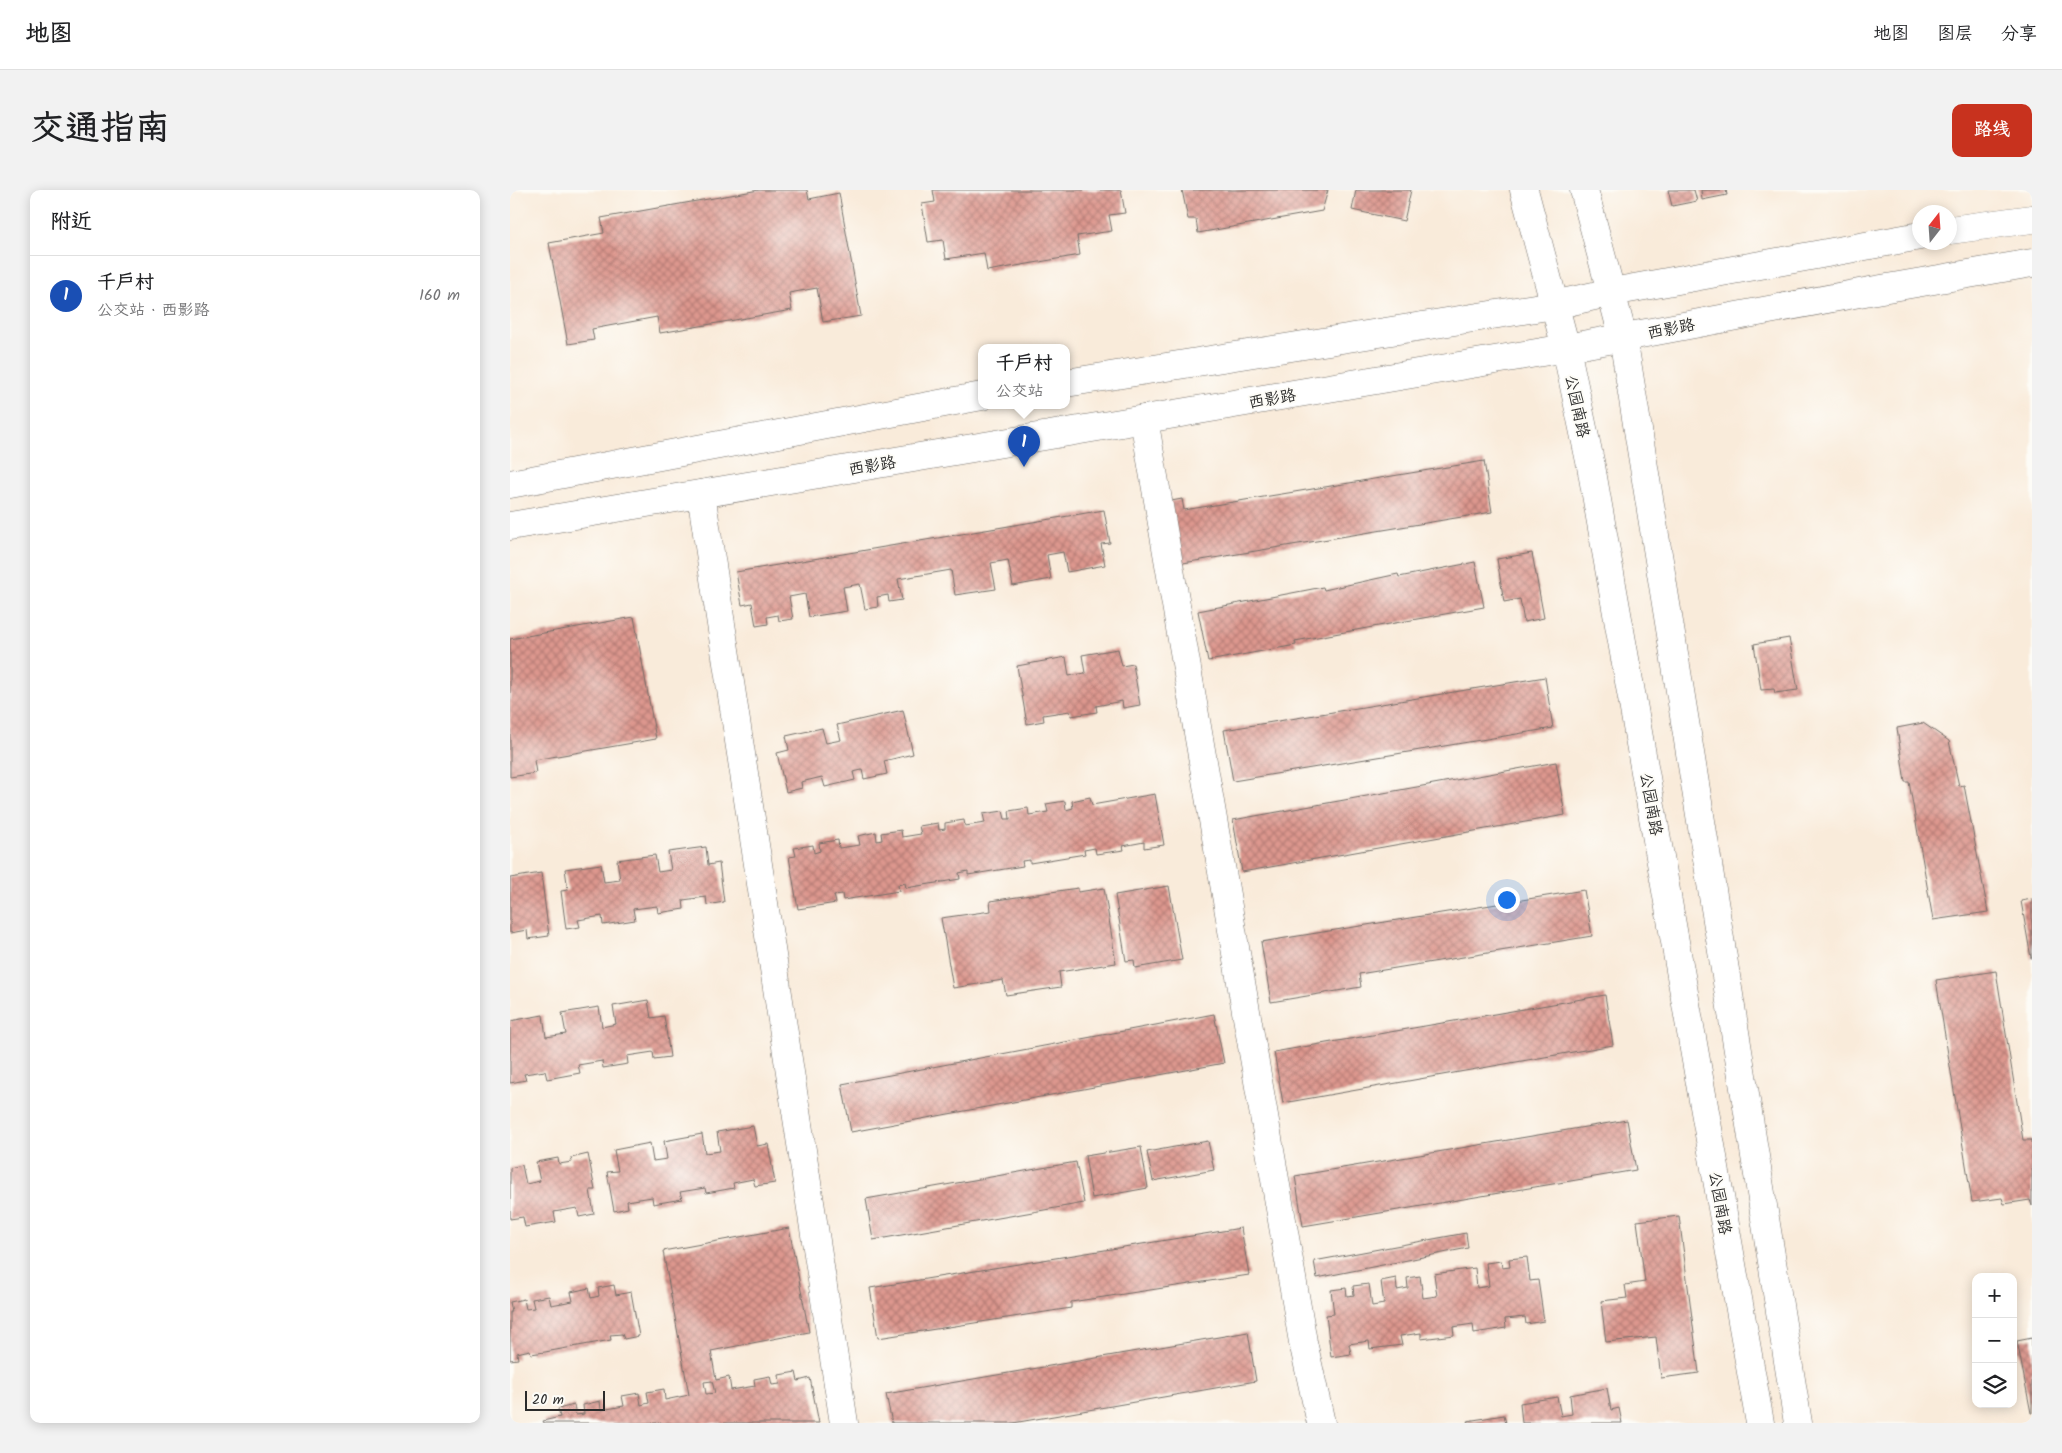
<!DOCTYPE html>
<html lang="zh">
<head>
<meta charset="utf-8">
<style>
  body { margin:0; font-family:Kalam,"LXGW WenKai TC",sans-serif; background:#f2f2f2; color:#202124 }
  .controls { position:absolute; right:15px; bottom:15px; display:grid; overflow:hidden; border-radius:10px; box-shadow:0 2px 12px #0003 }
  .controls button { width:45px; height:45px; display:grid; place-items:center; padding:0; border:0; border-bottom:1px solid #e0e0e0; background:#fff; color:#202124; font:25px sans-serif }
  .compass { position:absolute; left:1402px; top:15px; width:45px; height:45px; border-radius:50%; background:#fff; box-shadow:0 2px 12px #0003; rotate:17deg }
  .scale { position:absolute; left:15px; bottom:12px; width:80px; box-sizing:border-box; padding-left:5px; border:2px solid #2b2b2b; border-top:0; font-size:14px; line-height:18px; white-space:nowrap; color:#2b2b2b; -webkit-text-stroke:4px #fdfcf7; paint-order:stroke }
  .you { position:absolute; left:996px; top:709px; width:18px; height:18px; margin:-12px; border:4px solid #fff; border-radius:50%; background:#1a73e8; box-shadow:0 0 0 8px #1a73e833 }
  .badge { display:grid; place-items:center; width:32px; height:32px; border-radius:50%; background:#c8321e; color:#fff; font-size:16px; font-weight:700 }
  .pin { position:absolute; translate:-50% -41px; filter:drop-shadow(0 1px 2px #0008) }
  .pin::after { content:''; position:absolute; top:26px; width:18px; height:15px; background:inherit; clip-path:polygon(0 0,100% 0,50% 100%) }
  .popup { position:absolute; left:468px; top:154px; width:92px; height:65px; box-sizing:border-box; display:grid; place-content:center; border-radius:10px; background:#fff; filter:drop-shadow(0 1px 4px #0005); font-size:16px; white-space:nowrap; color:#757577 }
  .popup b { font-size:19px; color:#202124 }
  .popup::after { content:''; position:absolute; left:50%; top:100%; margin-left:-10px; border:10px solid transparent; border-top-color:#fff }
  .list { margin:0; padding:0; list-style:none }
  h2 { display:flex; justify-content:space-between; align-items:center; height:65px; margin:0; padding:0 20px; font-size:21px }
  h2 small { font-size:16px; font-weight:400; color:#757577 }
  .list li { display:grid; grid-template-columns:32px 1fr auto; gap:15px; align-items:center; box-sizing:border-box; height:80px; padding:0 20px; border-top:1px solid #e0e0e0 }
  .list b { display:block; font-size:19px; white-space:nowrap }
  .list p { margin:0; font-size:16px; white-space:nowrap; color:#757577 }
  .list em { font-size:16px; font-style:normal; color:#757577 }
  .icon { flex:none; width:28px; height:28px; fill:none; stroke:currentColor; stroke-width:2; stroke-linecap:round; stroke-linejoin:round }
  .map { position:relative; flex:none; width:1522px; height:1233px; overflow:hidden; border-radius:10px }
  header { display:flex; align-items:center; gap:30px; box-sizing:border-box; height:70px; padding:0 25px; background:#fff; border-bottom:1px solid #e0e0e0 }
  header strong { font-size:24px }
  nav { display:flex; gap:28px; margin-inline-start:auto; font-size:18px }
  .intro { display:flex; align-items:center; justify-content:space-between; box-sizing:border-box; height:120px; padding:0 30px }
  h1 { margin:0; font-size:35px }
  .button { padding:12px 22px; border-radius:10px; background:#c8321e; color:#fff; font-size:18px; font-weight:700 }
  main { display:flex; gap:30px; padding:0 30px }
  aside { flex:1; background:#fff; border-radius:10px; box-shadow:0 2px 12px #0003 }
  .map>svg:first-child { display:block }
  .building { fill:url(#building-cross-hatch); fill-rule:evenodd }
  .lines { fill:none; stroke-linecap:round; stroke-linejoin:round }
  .minor-casing { stroke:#736e68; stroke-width:29 }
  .major-casing { stroke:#736e68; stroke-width:29 }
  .minor { stroke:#fff; stroke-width:28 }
  .major { stroke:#fff; stroke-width:28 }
  .labels { text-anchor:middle; stroke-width:4; stroke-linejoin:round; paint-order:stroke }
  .street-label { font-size:16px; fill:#2b2b2b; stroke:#fdfcf7 }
</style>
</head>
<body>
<header>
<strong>地图</strong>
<nav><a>地图</a><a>图层</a><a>分享</a></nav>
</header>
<div class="intro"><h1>交通指南</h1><a class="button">路线</a></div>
<main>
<aside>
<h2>附近<small></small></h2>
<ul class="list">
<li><span class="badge" style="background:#1a4fb4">1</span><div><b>千户村</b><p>公交站 · 西影路</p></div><em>160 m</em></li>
</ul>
</aside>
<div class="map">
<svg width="1522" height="1233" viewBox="0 0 1522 1233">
  <defs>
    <pattern id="building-cross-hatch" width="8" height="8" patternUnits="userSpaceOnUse" patternTransform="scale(1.25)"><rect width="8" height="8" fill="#dd978e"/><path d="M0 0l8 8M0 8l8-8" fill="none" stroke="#b37b74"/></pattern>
  </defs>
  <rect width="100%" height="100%" fill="#fdfcf7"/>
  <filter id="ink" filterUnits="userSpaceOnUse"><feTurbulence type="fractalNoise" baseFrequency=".02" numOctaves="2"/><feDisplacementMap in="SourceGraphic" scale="10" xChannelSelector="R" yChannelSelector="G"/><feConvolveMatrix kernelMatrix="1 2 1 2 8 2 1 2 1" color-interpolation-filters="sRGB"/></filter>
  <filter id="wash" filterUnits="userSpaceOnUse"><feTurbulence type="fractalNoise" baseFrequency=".0096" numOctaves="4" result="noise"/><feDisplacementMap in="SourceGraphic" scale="20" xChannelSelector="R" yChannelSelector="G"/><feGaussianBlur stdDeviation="1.12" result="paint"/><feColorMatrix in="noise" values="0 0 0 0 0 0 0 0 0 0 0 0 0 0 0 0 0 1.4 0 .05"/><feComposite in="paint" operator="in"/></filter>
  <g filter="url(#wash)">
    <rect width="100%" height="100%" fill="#f9ebda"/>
    <g id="blocks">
      <g class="building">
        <path d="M249 0H297L299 9 329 3 351 126 313 132 307 98 279 103 282 120 150 143 147 127 82 139 84 150 58 154 39 53 94 43 91 28Z"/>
        <path d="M423 0H611L615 23 599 25 602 41 567 46 570 65 477 81 474 63 436 69 433 50 418 52 412 14 425 12Z"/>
        <path d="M672 0H818L812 21 688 43 686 29H678Z"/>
        <path d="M846 0H901L894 31 842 20Z"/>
        <path d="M1158 0H1184L1187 11 1162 16Z"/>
        <path d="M1191 0H1216L1217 5 1192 10Z"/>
        <path d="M974 271 982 322 667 374 656 312 672 309 674 320Z"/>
        <path d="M594 320 600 353 591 354 595 375 557 382 553 362 537 365 541 389 503 396 498 370 481 373 486 399 445 405 441 380 388 389 392 410 379 412 378 405 367 407 368 417 355 419 350 394 333 397 337 421 299 427 295 404 279 407 283 429 269 431 268 425 257 427 258 434 246 436 242 413 232 415 226 382Z"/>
        <path d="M1022 363 1034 428 1014 432 1010 409 994 412 987 369Z"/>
        <path d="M965 372 974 417 785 451 786 455 698 471 688 421 813 397 814 400 888 384 889 387Z"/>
        <path d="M124 427 146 549 24 570 26 583 0 587V449Z"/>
        <path d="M1279 448 1288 500 1265 503 1264 499 1251 500 1244 454Z"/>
        <path d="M608 459 612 476 623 474 630 515 613 518 612 511 586 516 587 522 561 526 560 521 533 525 534 531 517 534 507 476 556 467 559 486 575 483 572 465Z"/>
        <path d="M1035 487 1043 538 723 591 714 540Z"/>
        <path d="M393 520 403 564 374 571 377 584 354 589 352 580 343 582 345 590 315 597 312 587 291 592 292 598 276 602 267 563 279 560 276 546 312 538 316 553 331 550 327 535Z"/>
        <path d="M1413 533 1439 551 1449 596 1454 595 1478 722 1423 730 1399 592H1395L1387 538Z"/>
        <path d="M1046 572 1055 625 732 682 723 630Z"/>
        <path d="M645 604 654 655 634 658V652L613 656 614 660 586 664 585 658 574 660 575 664 520 673V670L512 671 513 676 458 685V681L449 683 450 689 396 698 395 693 388 695 389 701 333 710 332 704 324 705 326 713 288 719 279 667 286 666 284 658 303 655 304 663 310 661 309 653 328 650 329 658 350 655 348 646 366 642 367 651 372 650 371 643 391 640 392 647 411 644 409 636 428 633 429 640 435 639V633L454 630 455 636 475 633 473 624 493 621 495 629H500L499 621 518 618 519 625 538 622 536 614 555 611 556 620 563 618 562 611 580 607 582 615Z"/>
        <path d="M196 657 198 675 209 673 214 712 197 715 196 707 173 710 174 719 148 723 147 716 123 719 125 730 93 735 92 726 68 730 70 737 56 739 51 701 58 700 55 679 91 674 94 692 110 690 107 670 145 665 148 682 161 680 158 662Z"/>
        <path d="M31 683 39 746 18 749 17 740 0 743V688Z"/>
        <path d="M659 696 672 770 625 778 624 770 616 771 605 705Z"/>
        <path d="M568 698V702L594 698 606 773 549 782 551 797 496 805 493 790 443 798 431 728 481 721 480 711Z"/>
        <path d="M1074 700 1082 746 849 784 851 797 761 812 751 752Z"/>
        <path d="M1522 709V768H1521L1511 711Z"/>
        <path d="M1486 781 1513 950H1522V1016L1520 1010 1494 1014 1492 1008 1462 1012 1426 790Z"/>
        <path d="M1095 805 1103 855 773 913 764 862Z"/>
        <path d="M138 810 141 828 154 826 160 867 144 869 143 862 117 866 118 874 93 878 92 871 68 875 70 883 37 889 35 881 14 884 16 890 0 893V831L33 825 36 847 56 844 52 823 89 817 92 837 106 834 103 816Z"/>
        <path d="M704 824 714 873 341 942 332 894Z"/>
        <path d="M1117 930 1126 980 793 1036 785 986Z"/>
        <path d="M243 936 247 956 258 954 265 993 245 996 243 989 223 993 224 998 196 1003 195 998 170 1002 172 1009 143 1014 142 1007 117 1011 118 1018 104 1021 97 982 108 981 104 960 140 953 143 971 157 969 154 951 192 944 195 963 210 961 207 942Z"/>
        <path d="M698 951 704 980 643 991 637 962Z"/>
        <path d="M631 957 638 998 582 1008 575 966Z"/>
        <path d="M78 964 85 1000H80L84 1024 69 1027 67 1018 44 1022 46 1032 15 1037 13 1027 0 1029V978L12 975 16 994 30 991 26 972 48 968 49 974 62 972 61 968Z"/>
        <path d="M566 972 574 1013 363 1050 356 1009Z"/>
        <path d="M1169 1026 1189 1183 1151 1188 1146 1147 1096 1152 1091 1111 1117 1108 1115 1095 1135 1092 1127 1031Z"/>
        <path d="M279 1038 299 1142 201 1161 206 1190 219 1187 221 1200 245 1196 244 1189 260 1186 262 1195 270 1194 269 1185 286 1182 288 1191 300 1188 309 1233H34L33 1231 50 1227 48 1219 64 1215 66 1225 74 1224 73 1215 90 1211 91 1220 114 1216 112 1206 129 1203 131 1215 139 1213 137 1202 154 1199 155 1210 179 1205 153 1061ZM202 1191 205 1203 196 1204 194 1192Z"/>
        <path d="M731 1038 739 1085 561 1112V1118L368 1148 360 1098Z"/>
        <path d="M956 1043 958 1058 807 1088 804 1071Z"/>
        <path d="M1017 1067 1020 1091 1028 1090 1034 1131 1016 1134 1015 1127 995 1129 996 1138 964 1143 963 1134 943 1137 944 1145 911 1149V1143L890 1146 892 1155 860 1159 859 1151 839 1154 841 1164 821 1167 816 1125 824 1124 821 1100 836 1098 837 1106 844 1105 843 1096 859 1094 862 1116 874 1114 871 1091 886 1088 887 1100 898 1098 897 1088 910 1086 913 1108 927 1106 924 1084 965 1078 967 1098 979 1096 976 1073 991 1071 992 1078 1000 1077 999 1069Z"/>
        <path d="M104 1095 106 1105 121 1102 129 1146 114 1149 112 1144 100 1145 101 1150 35 1162 21 1164 20 1160 7 1163 8 1169 0 1170V1122H2L0 1112 14 1109 16 1119 24 1118 22 1109 39 1106 41 1115 63 1111 61 1102 79 1098 81 1108 89 1106 88 1098Z"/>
        <path d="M738 1142 746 1191 503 1233H382L376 1204Z"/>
        <path d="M1522 1148V1223H1521L1507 1151Z"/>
        <path d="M1097 1198 1101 1220 1109 1218 1112 1233H1012L1010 1213 1047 1207 1051 1226 1062 1224 1060 1205Z"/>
        <path d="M994 1225 996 1233H958L957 1231Z"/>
      </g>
    </g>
  </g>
  <g filter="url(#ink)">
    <use href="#blocks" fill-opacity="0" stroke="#736e68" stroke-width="1"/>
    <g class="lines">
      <g class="minor-casing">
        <g id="minor">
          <path d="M634 229 793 1152 811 1233"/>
          <path d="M191 304 334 1233"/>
        </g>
      </g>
      <g class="major-casing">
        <g id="major">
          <path d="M1014 0 1056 158 1081 276 1250 1233"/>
          <path d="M1074 0 1113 147 1288 1233"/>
          <path d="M1440 40 1522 29"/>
          <path d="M556 193 1044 115 1102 102 1410 46"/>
          <path d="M0 294 472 206"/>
          <path d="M0 336 1056 158 1360 101 1522 73"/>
        </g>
      </g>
      <use href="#minor" class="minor"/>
      <use href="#major" class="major"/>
    </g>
  </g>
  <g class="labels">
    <g class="street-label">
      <text transform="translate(1161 138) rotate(-11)" y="6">西影路</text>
      <text transform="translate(762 208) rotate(-10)" y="6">西影路</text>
      <text transform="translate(1068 216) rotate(78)" y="6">公园南路</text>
      <text transform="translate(362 275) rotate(-10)" y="6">西影路</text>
      <text transform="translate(1142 614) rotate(80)" y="6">公园南路</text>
      <text transform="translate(1211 1013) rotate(80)" y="6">公园南路</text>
    </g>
  </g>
</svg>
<div class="controls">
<button>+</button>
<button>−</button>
<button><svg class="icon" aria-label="layers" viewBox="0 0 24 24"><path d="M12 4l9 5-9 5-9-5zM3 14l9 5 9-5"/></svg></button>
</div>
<svg class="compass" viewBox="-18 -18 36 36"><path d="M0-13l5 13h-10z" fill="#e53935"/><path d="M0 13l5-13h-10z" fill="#757577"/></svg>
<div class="scale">20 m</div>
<div class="you"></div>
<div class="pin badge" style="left:514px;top:277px;background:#1a4fb4">1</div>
<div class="popup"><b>千户村</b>公交站</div>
</div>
</main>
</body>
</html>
